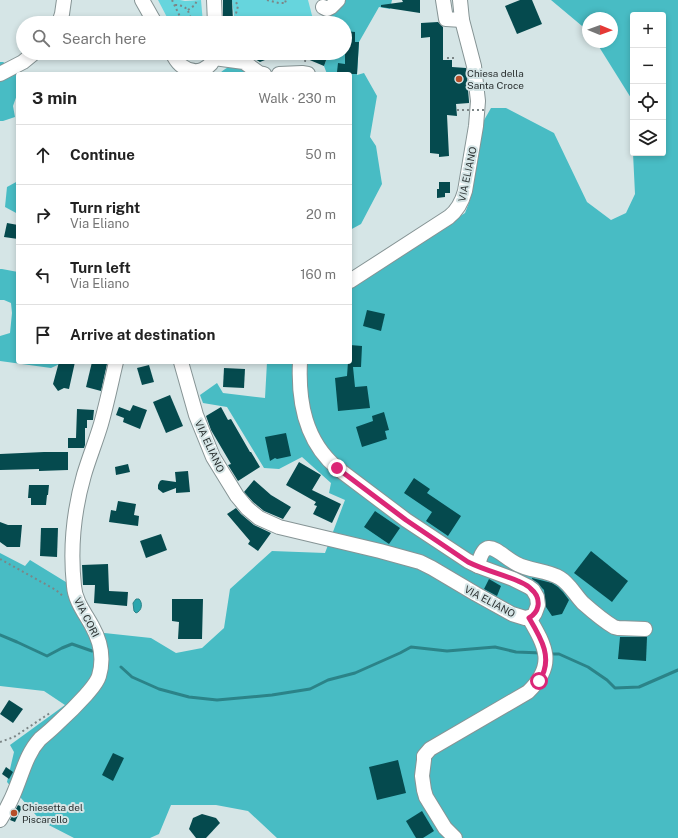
<!DOCTYPE html>
<html lang="en">
<head>
<meta charset="utf-8">
<style>
  body { margin:0; font-family:"Public Sans",sans-serif; background:#f2f2f2; color:#222 }
  .controls { position:absolute; right:12px; top:12px; display:grid; overflow:hidden; border-radius:4px; box-shadow:0 2px 6px #0003 }
  .controls button { width:36px; height:36px; display:grid; place-items:center; padding:0; border:0; border-bottom:1px solid #e0e0e0; background:#fff; color:#222; font:20px sans-serif }
  .compass { position:absolute; left:582px; top:12px; width:36px; height:36px; border-radius:50%; background:#fff; box-shadow:0 2px 6px #0003; rotate:91deg }
  .stop { position:absolute; width:12px; height:12px; margin:-9px; border:3px solid #db2777; border-radius:50%; background:#fff }
  .stop.end { background:#db2777; border-color:#fff; box-shadow:0 1px 4px #0008 }
  .list { margin:0; padding:0; list-style:none }
  h2 { display:flex; justify-content:space-between; align-items:center; height:52px; margin:0; padding:0 16px; font-size:17px }
  h2 small { font-size:13px; font-weight:400; color:#767676 }
  .list li { display:grid; grid-template-columns:26px 1fr auto; gap:12px; align-items:center; box-sizing:border-box; height:60px; padding:0 16px; border-top:1px solid #e0e0e0 }
  .list b { display:block; font-size:15px; white-space:nowrap }
  .list p { margin:0; font-size:13px; white-space:nowrap; color:#767676 }
  .list em { font-size:13px; font-style:normal; color:#767676 }
  .icon { flex:none; width:22px; height:22px; fill:none; stroke:currentColor; stroke-width:2; stroke-linecap:round; stroke-linejoin:round }
  .map { position:relative; flex:none; width:678px; height:838px; overflow:hidden }
  .search { position:absolute; background:#fff; box-shadow:0 2px 6px #0003; left:16px; top:16px; width:336px; height:44px; display:flex; align-items:center; gap:10px; box-sizing:border-box; padding:0 14px; border-radius:22px; color:#767676; font-size:15px }
  .panel { position:absolute; background:#fff; box-shadow:0 2px 6px #0003; left:16px; top:72px; width:336px; height:292px; border-radius:4px }
  .map>svg:first-child { display:block }
  .green { fill:#66d5dd }
  .forest { fill:#48bcc4 }
  .water { fill:#2ba6ae; stroke:#2b8388 }
  .lines { fill:none; stroke-linecap:round; stroke-linejoin:round }
  .stream { stroke:#2b8388; stroke-width:3 }
  .building { fill:#054a4e }
  .minor-casing { stroke:#869495; stroke-width:16 }
  .path { stroke:#7c8687; stroke-width:2; stroke-dasharray:2 3; stroke-linecap:butt }
  .minor { stroke:#fff; stroke-width:14 }
  .path-bridge { stroke:#7c8687; stroke-width:2; stroke-dasharray:2 3; stroke-linecap:butt }
  .route { stroke:#db2777; stroke-width:5 }
  .poi-dot { fill:#b64e29; stroke:#d5e5e6; stroke-width:1.5 }
  .labels { text-anchor:middle; stroke-width:4; stroke-linejoin:round; paint-order:stroke }
  .poi-label { font-size:10px; fill:#2b3131; stroke:#d5e5e6; text-anchor:start }
  .street-label { font-size:10px; fill:#2b3131; stroke:#d5e5e6 }
</style>
</head>
<body>
<div class="map">
<svg width="678" height="838" viewBox="0 0 678 838">
  <rect width="100%" height="100%" fill="#d5e5e6"/>
  <g class="green">
    <path d="M158 0H180L185 1 201 0 203 23H170Z"/>
    <path d="M232 0H308L314 23H235Z"/>
  </g>
  <g class="forest">
    <path d="M344 0H392L390 9 379 7 359 42 357 75 364 73 377 96 370 137 376 146 382 184 361 224 350 230V74H327L324 66 328 55 324 53H345V23H325L327 14Z"/>
    <path d="M551 0H678V838H277L248 811 216 805H171L159 834 150 838H74L41 821 7 782 14 752 10 745 65 705 44 691 0 686V553L25 566 30 560 74 587 95 632 151 638 176 653 202 648 224 628 230 589 272 551 325 553 345 500 329 493 331 483 302 457 279 469 264 468 227 407 203 403 200 395 217 383 223 393 265 398 267 362H350V287L465 213 470 200 483 122 491 108H506L554 133 587 202 611 220 626 213 635 194 633 153H663V15H633V143L631 98 596 42H612V18H588V31Z"/>
    <path d="M0 62H3L20 72V74H18V92L13 106 15 117 3 121H0Z"/>
    <path d="M238 64 252 74H219C225 68 230 66 238 64Z"/>
    <path d="M18 181V214L5 207 7 187Z"/>
    <path d="M0 269H2L18 272V362H64L51 368 0 361V336L10 333 12 313 11 303 4 300H0Z"/>
  </g>
  <path class="water" d="M136 599H139C143 603 142 611 136 613L134 611 133 603Z"/>
  <g class="lines">
    <g class="stream">
      <path d="M0 635 17 642 47 656 62 648 72 644 92 651"/>
      <path d="M549 654H559L588 667 607 680 615 688 639 687 678 670"/>
      <path d="M121 667 132 677 159 689 189 697 217 700 272 695 310 689 328 680 355 673 400 653 411 647 447 651 495 647 516 652 542 653"/>
    </g>
  </g>
  <g class="building">
    <path d="M223 0H232L233 20 223 21Z"/>
    <path d="M402 0H420V13L381 7V5L403 2Z"/>
    <path d="M520 0H532L542 24 517 34 505 6Z"/>
    <path d="M438 22 443 27V60H452V67L466 68 469 101V103L456 104 457 116 447 115 449 156 439 157V154L430 153V37L421 38V23Z"/>
    <path d="M345 31 355 32V42H359L357 74H347V72H337L338 63 345 64Z"/>
    <path d="M245 53H267L265 60 260 62Z"/>
    <path d="M293 53H324L328 55 324 66Z"/>
    <path d="M439 182H450V193H445V197L437 198V189H439Z"/>
    <path d="M7 223 18 225V239L4 237Z"/>
    <path d="M367 310 385 314 381 331 363 326Z"/>
    <path d="M350 345 362 346 361 367H353L355 387 367 386 370 408 338 411 335 378 347 376 348 362H350Z"/>
    <path d="M59 362H75L69 389 64 388 58 391 53 384Z"/>
    <path d="M92 362H101L107 364 101 391 86 387Z"/>
    <path d="M149 365 154 382 142 385 137 368Z"/>
    <path d="M224 368 245 369 244 388 223 387Z"/>
    <path d="M170 395 183 426 166 433 153 402Z"/>
    <path d="M133 405 147 410 140 429 123 422 124 418 116 415 119 407 130 411Z"/>
    <path d="M221 407 228 420 231 419 250 452H251L260 467 238 481 228 465 231 464 211 430 206 416Z"/>
    <path d="M77 409 94 410 93 420H87V428H85V445L84 448H68V438H76Z"/>
    <path d="M384 412 389 430 385 431 387 439 362 447 356 427 373 421 372 416Z"/>
    <path d="M286 433 291 456 277 459 275 458 270 461 265 437Z"/>
    <path d="M44 452H68V470L39 471V469L0 470V454Z"/>
    <path d="M299 462 321 475 312 490 341 504 332 523 313 514 317 506 314 505 316 502 286 485Z"/>
    <path d="M128 464 130 472 116 475 115 467Z"/>
    <path d="M188 471 190 492 176 493V488L163 493 158 489V485L160 481 162 480 176 482 175 472Z"/>
    <path d="M414 478 430 489 427 493 461 516 448 536 426 521 432 512 404 493Z"/>
    <path d="M254 480 271 495 291 507 283 519 264 511 253 502 244 492Z"/>
    <path d="M29 485H49L48 495H47L46 505H31V498H28Z"/>
    <path d="M118 501 136 504 134 515 139 516 138 526 109 522 111 510 116 511Z"/>
    <path d="M236 508 241 514 254 525 271 533 258 551 248 544 250 541 227 514Z"/>
    <path d="M375 511 400 528 389 544 364 527Z"/>
    <path d="M0 522 8 525H22L20 547H7L0 542Z"/>
    <path d="M41 528H58L57 557 40 556Z"/>
    <path d="M161 534 167 550 146 558 140 541Z"/>
    <path d="M591 551 628 581 612 602 574 573Z"/>
    <path d="M108 564 109 591 128 592 127 606 94 603 95 585H83L82 565Z"/>
    <path d="M532 578 552 583 558 587 563 592 569 600 562 614 552 616 546 607 544 590 542 588 538 583 532 579Z"/>
    <path d="M489 579 501 586 497 596 484 589Z"/>
    <path d="M172 599H203L202 639H178L179 622 172 621Z"/>
    <path d="M620 637H647L646 661 618 659Z"/>
    <path d="M9 700 23 709 13 723 0 714Z"/>
    <path d="M113 753 124 758 113 781 102 775Z"/>
    <path d="M398 760 406 793 377 800 369 767Z"/>
    <path d="M6 767 13 772 9 779 2 774Z"/>
    <path d="M18 805 22 807 15 822 10 820Z"/>
    <path d="M422 811 434 831 423 838H416L406 821Z"/>
    <path d="M202 814 216 818 220 823 206 838H196L189 829 193 818Z"/>
  </g>
  <g class="lines">
    <g class="minor-casing">
      <g id="minor">
        <path d="M142 0 155 23"/>
        <path d="M214 0 215 23"/>
        <path d="M443 0 446 19 462 20"/>
        <path d="M323 7 327 9 331 7 338 0"/>
        <path d="M59 23 62 14 64 0"/>
        <path d="M172 53C175 58 177 63 182 66 196 77 212 69 216 53"/>
        <path d="M214 58 244 62 259 73 264 74"/>
        <path d="M0 74 23 62 34 53"/>
        <path d="M279 74 302 73 308 74"/>
        <path d="M350 281 449 217C458 210 462 202 465 191L476 126 478 101 474 66 462 20 460 0"/>
        <path d="M181 362 196 415 213 457 237 496 247 508 259 518 279 527 380 551 420 562 432 568 476 594 512 614 525 618 533 616 535 613 538 605 537 597 533 590 529 587 513 579 478 566 468 561 406 520 337 468C305 441 298 402 300 362"/>
        <path d="M478 566C485 532 499 555 517 564 530 571 547 570 560 578 570 584 575 595 583 603 592 611 604 621 614 627L618 628 645 629"/>
        <path d="M0 820C6 810 12 799 16 788 23 771 27 753 40 739 46 734 52 729 58 723 68 714 77 705 86 695 91 689 97 683 99 676 104 659 101 642 92 626 85 613 75 601 74 586 70 549 74 510 84 475 89 458 96 441 101 424 107 403 111 383 116 362"/>
        <path d="M455 838 445 828 426 797 424 790 422 776 424 760V756L430 749 528 692C556 665 546 647 529 618"/>
      </g>
    </g>
    <g class="path">
      <path d="M172 0 183 23"/>
      <path d="M267 0 279 3H286L285 0"/>
      <path d="M175 5C188 5 189 12 192 23"/>
      <path d="M188 10 195 5 197 0"/>
      <path d="M317 17 318 23"/>
      <path d="M233 23 234 21 238 6 235 0"/>
      <path d="M198 53 199 57"/>
      <path d="M447 58H455"/>
      <path d="M306 61H305L309 53"/>
      <path d="M0 559 56 590 64 597"/>
      <path d="M0 742 14 737 50 713"/>
    </g>
    <use href="#minor" class="minor"/>
    <path class="path-bridge" d="M457 110H484"/>
  </g>
  <g class="lines">
    <path class="route" d="M337 468 406 520 468 562C484 570 501 574 518 581 522 583 528 585 531 589 536 593 539 599 538 606 537 611 534 615 529 618 541 638 554 659 539 681"/>
  </g>
  <g class="poi-dot">
    <circle cx="459" cy="79" r="4"/>
    <circle cx="14" cy="813" r="4"/>
  </g>
  <g class="labels">
    <g class="poi-label">
      <text x="467" y="77">Chiesa della<tspan x="467" dy="12">Santa Croce</tspan></text>
      <text x="22" y="811">Chiesetta del<tspan x="22" dy="12">Piscarello</tspan></text>
    </g>
    <g class="street-label">
      <text transform="translate(467 174) rotate(-78)" y="4">VIA ELIANO</text>
      <text transform="translate(210 446) rotate(65)" y="4">VIA ELIANO</text>
      <text transform="translate(490 601) rotate(28)" y="4">VIA ELIANO</text>
      <text transform="translate(87 617) rotate(63)" y="4">VIA CORI</text>
    </g>
  </g>
</svg>
<div class="controls">
<button>+</button>
<button>−</button>
<button><svg class="icon" aria-label="locate" viewBox="0 0 24 24"><circle cx="12" cy="12" r="6"/><path d="M12 2v4M12 18v4M2 12h4M18 12h4"/></svg></button>
<button><svg class="icon" aria-label="layers" viewBox="0 0 24 24"><path d="M12 4l9 5-9 5-9-5zM3 14l9 5 9-5"/></svg></button>
</div>
<svg class="compass" viewBox="-18 -18 36 36"><path d="M0-13l5 13h-10z" fill="#e53935"/><path d="M0 13l5-13h-10z" fill="#767676"/></svg>
<div class="stop" style="left:539px;top:681px"></div>
<div class="stop end" style="left:337px;top:468px"></div>
<div class="search"><svg class="icon" aria-label="search" viewBox="0 0 24 24"><circle cx="10" cy="10" r="6"/><path d="M15 15l6 6"/></svg>Search here</div>
<section class="panel">
<h2>3 min<small>Walk · 230 m</small></h2>
<ul class="list">
<li><svg class="icon" aria-label="ahead" viewBox="0 0 24 24"><path d="M12 20V5M6 11l6-6 6 6"/></svg><div><b>Continue</b></div><em>50 m</em></li>
<li><svg class="icon" aria-label="right" viewBox="0 0 24 24"><path d="M7 20v-9h11M14 6l5 5-5 5"/></svg><div><b>Turn right</b><p>Via Eliano</p></div><em>20 m</em></li>
<li><svg class="icon" aria-label="left" viewBox="0 0 24 24"><path d="M17 20v-9H6M10 6l-5 5 5 5"/></svg><div><b>Turn left</b><p>Via Eliano</p></div><em>160 m</em></li>
<li><svg class="icon" aria-label="arrive" viewBox="0 0 24 24"><path d="M6 21V4h12l-3 4 3 4H6"/></svg><div><b>Arrive at destination</b></div></li>
</ul>
</section>
</div>
</body>
</html>
